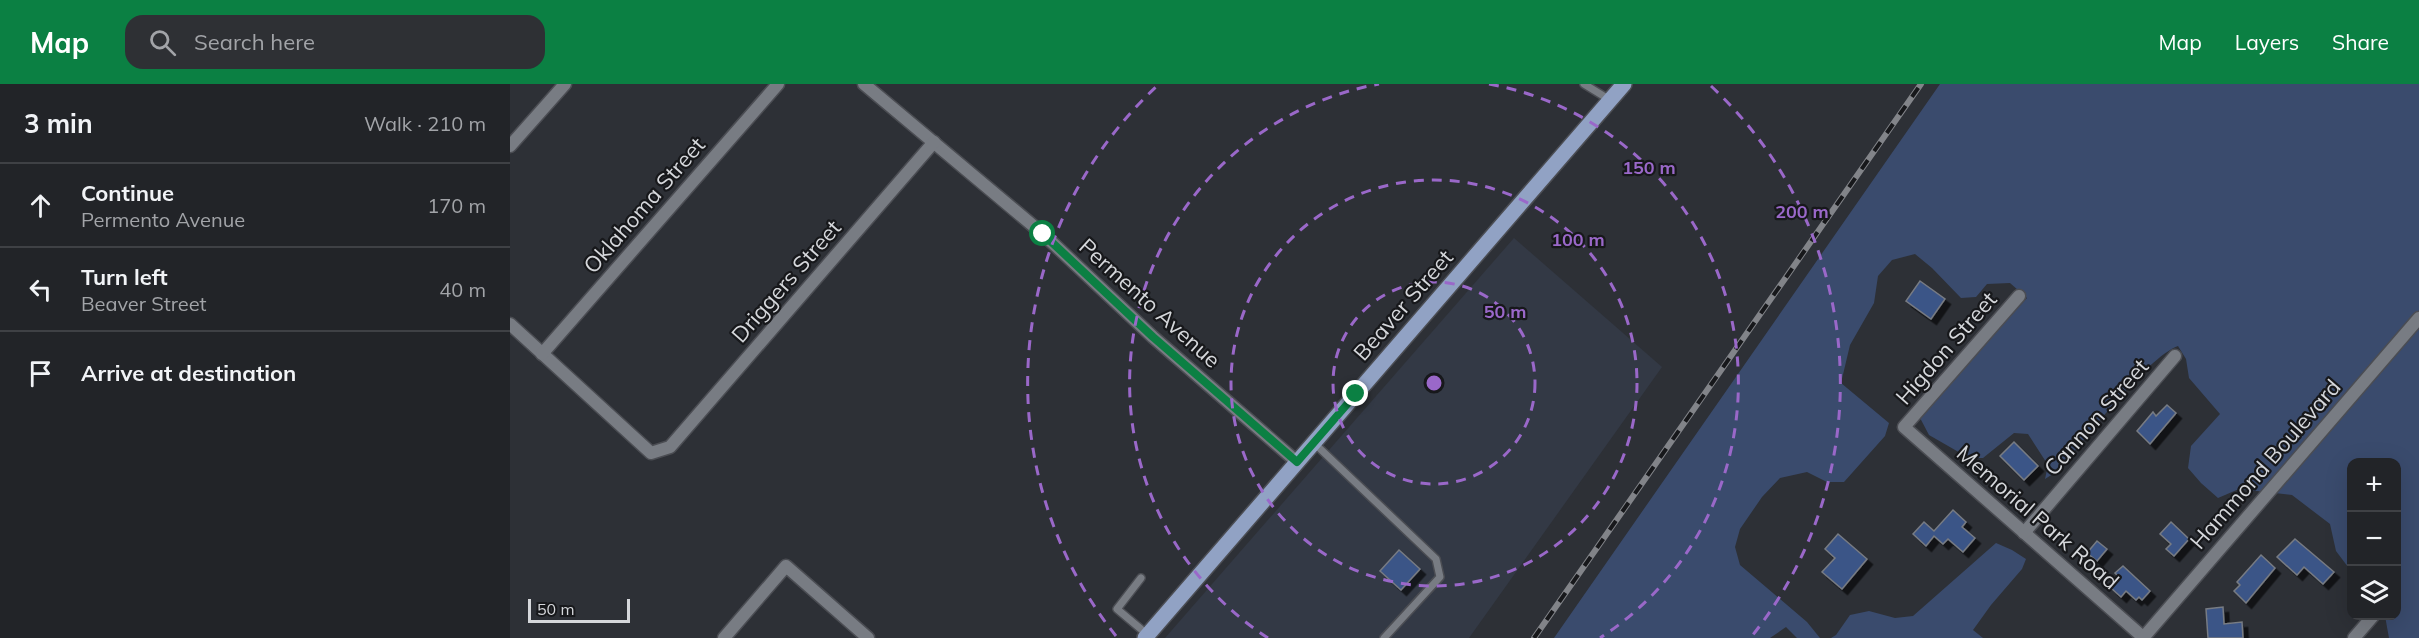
<!DOCTYPE html>
<html lang="en">
<head>
<meta charset="utf-8">
<style>
  body { margin:0; font-family:Mulish,sans-serif; background:#2e3034; color:#f1f3f6 }
  .controls { position:absolute; right:18px; bottom:18px; display:grid; overflow:hidden; border-radius:12px; box-shadow:0 6px 24px #0002 }
  .controls button { width:54px; height:54px; display:grid; place-items:center; padding:0; border:0; border-bottom:2px solid #3f4145; background:#222428; color:#f1f3f6; font:30px sans-serif }
  .scale { position:absolute; left:18px; bottom:15px; width:102px; box-sizing:border-box; padding-left:6px; border:3px solid #d5d7db; border-top:0; font-size:16px; line-height:21px; white-space:nowrap; color:#d5d7db; -webkit-text-stroke:4px #17181b; paint-order:stroke }
  .stop { position:absolute; width:18px; height:18px; margin:-14px; border:4px solid #0b8043; border-radius:50%; background:#fff }
  .stop.end { background:#0b8043; border-color:#fff; box-shadow:0 2px 6px #0008 }
  .list { margin:0; padding:0; list-style:none }
  h2 { display:flex; justify-content:space-between; align-items:center; height:78px; margin:0; padding:0 24px; font-size:26px }
  h2 small { font-size:20px; font-weight:400; color:#a2a4a8 }
  .list li { display:grid; grid-template-columns:39px 1fr auto; gap:18px; align-items:center; box-sizing:border-box; height:84px; padding:0 24px; border-top:2px solid #3f4145 }
  .list b { display:block; font-size:22px; white-space:nowrap }
  .list p { margin:0; font-size:20px; white-space:nowrap; color:#a2a4a8 }
  .list em { font-size:20px; font-style:normal; color:#a2a4a8 }
  .icon { flex:none; width:33px; height:33px; fill:none; stroke:currentColor; stroke-width:2; stroke-linecap:round; stroke-linejoin:round }
  .map { position:relative; flex:none; width:1909px; height:554px; overflow:hidden }
  header { display:flex; align-items:center; gap:36px; box-sizing:border-box; height:84px; padding:0 30px; background:#0b8043; color:#fff }
  header strong { font-size:28px }
  nav { display:flex; gap:33px; margin-inline-start:auto; font-size:21px }
  .search { width:420px; height:54px; background:#2e3034; display:flex; align-items:center; gap:15px; box-sizing:border-box; padding:0 21px; border-radius:18px; color:#a2a4a8; font-size:22px }
  main { display:flex }
  aside { flex:1; background:#222428 }
  .map>svg:first-child { display:block }
  .built { fill:#333945 }
  .green { fill:#3a4b6d }
  .building { fill:#3b5487; stroke:#777b83; stroke-width:1.5; filter:url(#shadow) }
  .lines { fill:none; stroke-linecap:round; stroke-linejoin:round }
  .lane-casing { stroke:#4b4d53; stroke-width:10 }
  .street-casing { stroke:#4b4d53; stroke-width:15 }
  .primary-casing { stroke:#4b4d53; stroke-width:18 }
  .lane { stroke:#787c83; stroke-width:7 }
  .street { stroke:#787c83; stroke-width:12 }
  .primary { stroke:#91a2c4; stroke-width:15 }
  .rail-casing { stroke:#828489; stroke-width:6 }
  .rail { stroke:#17181b; stroke-width:4; stroke-dasharray:11; stroke-linecap:butt }
  .route { stroke:#0b8043; stroke-width:8 }
  .ring { fill:none; stroke:#9a68c9; stroke-width:3; stroke-dasharray:10 8 }
  .labels { text-anchor:middle; stroke-width:4.5; stroke-linejoin:round; paint-order:stroke }
  .street-label { font-size:22px; fill:#d5d7db; stroke:#17181b }
  .centre { fill:#9a68c9; stroke:#17181b; stroke-width:3 }
  .ring-label { font-size:18px; text-anchor:middle; font-weight:bold; fill:#9a68c9; stroke:#17181b; stroke-width:4.5; stroke-linejoin:round; paint-order:stroke }
</style>
</head>
<body>
<header>
<strong>Map</strong>
<div class="search"><svg class="icon" aria-label="search" viewBox="0 0 24 24"><circle cx="10" cy="10" r="6"/><path d="M15 15l6 6"/></svg>Search here</div>
<nav><a>Map</a><a>Layers</a><a>Share</a></nav>
</header>
<main>
<aside>
<h2>3 min<small>Walk · 210 m</small></h2>
<ul class="list">
<li><svg class="icon" aria-label="ahead" viewBox="0 0 24 24"><path d="M12 20V5M6 11l6-6 6 6"/></svg><div><b>Continue</b><p>Permento Avenue</p></div><em>170 m</em></li>
<li><svg class="icon" aria-label="left" viewBox="0 0 24 24"><path d="M17 20v-9H6M10 6l-5 5 5 5"/></svg><div><b>Turn left</b><p>Beaver Street</p></div><em>40 m</em></li>
<li><svg class="icon" aria-label="arrive" viewBox="0 0 24 24"><path d="M6 21V4h12l-3 4 3 4H6"/></svg><div><b>Arrive at destination</b></div></li>
</ul>
</aside>
<div class="map">
<svg width="1909" height="554" viewBox="0 0 1909 554">
  <defs>
    <filter id="shadow"><feDropShadow dx="5.5" dy="5.5" stdDeviation="0" flood-color="#0009"/></filter>
  </defs>
  <rect width="100%" height="100%" fill="#2d3036"/>
  <path class="built" d="M1004 154 1152 283 959 554H655Z"/>
  <g class="green">
    <path d="M1430 0H1909V554H1879L1875 532H1886V378H1842L1841 487 1826 467 1820 440 1782 411 1729 405 1708 414 1691 399 1678 384 1681 362 1710 330 1679 294 1676 275 1668 262C1636 274 1574 357 1549 386L1535 395 1538 381 1518 350 1504 349 1473 374H1459L1419 351 1409 332 1517 214 1500 199 1477 200 1466 213 1451 214 1422 184 1405 170 1382 176 1368 192 1364 219 1340 261 1331 299 1379 339 1375 352 1334 398H1317L1297 388 1270 394 1252 413 1230 445 1225 463 1230 481 1297 538 1310 554H1287L1276 543 1260 554H1044Z"/>
    <path d="M1486 459 1502 466 1516 475 1512 485 1481 521 1463 546 1473 554H1321L1326 551 1340 531 1359 527 1385 534 1403 532Z"/>
  </g>
  <g class="building">
    <path d="M1410 197 1435 215 1421 235 1396 217Z"/>
    <path d="M1657 321 1666 329 1640 360 1627 347 1643 328 1646 332Z"/>
    <path d="M1504 358 1528 382 1514 396 1490 372Z"/>
    <path d="M1443 426 1456 438 1452 443 1465 454 1453 468 1438 455 1433 460 1424 452 1416 462 1403 450 1414 438 1424 447Z"/>
    <path d="M1661 438 1679 455 1664 472 1656 465 1661 460 1650 450Z"/>
    <path d="M1328 450 1357 475 1332 505 1312 488 1325 474 1315 465Z"/>
    <path d="M1785 455 1824 488 1813 500 1794 483 1787 491 1767 473Z"/>
    <path d="M1587 457 1597 465 1587 477 1577 469Z"/>
    <path d="M889 466 910 485 891 506 870 487Z"/>
    <path d="M1751 471 1765 484 1736 519 1724 507 1730 501 1727 498Z"/>
    <path d="M1613 482 1640 507 1632 516 1629 513 1626 516 1616 507 1611 513 1601 504 1610 494 1605 489Z"/>
    <path d="M1713 523 1714 540 1732 538 1733 554H1698L1696 525Z"/>
  </g>
  <g class="lines">
    <g class="lane-casing">
      <g id="lane">
        <path d="M1074 0 1100 16"/>
        <path d="M804 359 926 475 930 493 874 554"/>
        <path d="M631 494 607 525 638 551"/>
      </g>
    </g>
    <g class="street-casing">
      <g id="street">
        <path d="M354 0 533 150 643 253 787 378"/>
        <path d="M0 62 55 0"/>
        <path d="M1509 212 1394 343 1634 554"/>
        <path d="M0 240 141 369 160 363 424 58"/>
        <path d="M32 270 268 0"/>
        <path d="M1514 449 1665 272"/>
        <path d="M214 554 276 482 358 554"/>
        <path d="M1633 554 1909 234"/>
        <path d="M1844 554 1863 532"/>
      </g>
    </g>
    <g class="primary-casing">
      <path id="primary" d="M635 554 1114 0"/>
    </g>
    <use href="#lane" class="lane"/>
    <use href="#street" class="street"/>
    <use href="#primary" class="primary"/>
    <g class="rail-casing">
      <path id="rail" d="M1024 554 1411 0"/>
    </g>
    <use href="#rail" class="rail"/>
  </g>
  <g class="lines">
    <path class="route" d="M533 150 643 253 787 378 846 310"/>
  </g>
  <g class="ring">
    <circle cx="924" cy="299" r="101"/>
    <circle cx="924" cy="299" r="203"/>
    <path d="M758 554A304 304 0 0 1 869 0M979 0A304 304 0 0 1 1090 554"/>
    <path d="M606 552A406 406 0 0 1 647 2M1201 2A406 406 0 0 1 1242 552"/>
  </g>
  <g class="labels">
    <g class="street-label">
      <text transform="translate(134 121) rotate(-49)" y="8">Oklahoma Street</text>
      <text transform="translate(276 197) rotate(-49)" y="8">Driggers Street</text>
      <text transform="translate(640 219) rotate(42)" y="8">Permento Avenue</text>
      <text transform="translate(893 221) rotate(-49)" y="8">Beaver Street</text>
      <text transform="translate(1436 264) rotate(-49)" y="8">Higdon Street</text>
      <text transform="translate(1586 333) rotate(-49)" y="8">Cannon Street</text>
      <text transform="translate(1755 380) rotate(-49)" y="8">Hammond Boulevard</text>
      <text transform="translate(1528 433) rotate(41)" y="8">Memorial Park Road</text>
    </g>
  </g>
  <circle cx="924" cy="299" r="9" class="centre"/>
  <g class="ring-label">
    <text x="1139" y="90">150 m</text>
    <text x="1292" y="134">200 m</text>
    <text x="1068" y="162">100 m</text>
    <text x="995" y="234">50 m</text>
  </g>
</svg>
<div class="controls">
<button>+</button>
<button>−</button>
<button><svg class="icon" aria-label="layers" viewBox="0 0 24 24"><path d="M12 4l9 5-9 5-9-5zM3 14l9 5 9-5"/></svg></button>
</div>
<div class="scale">50 m</div>
<div class="stop" style="left:533px;top:150px"></div>
<div class="stop end" style="left:846px;top:310px"></div>
</div>
</main>
</body>
</html>
